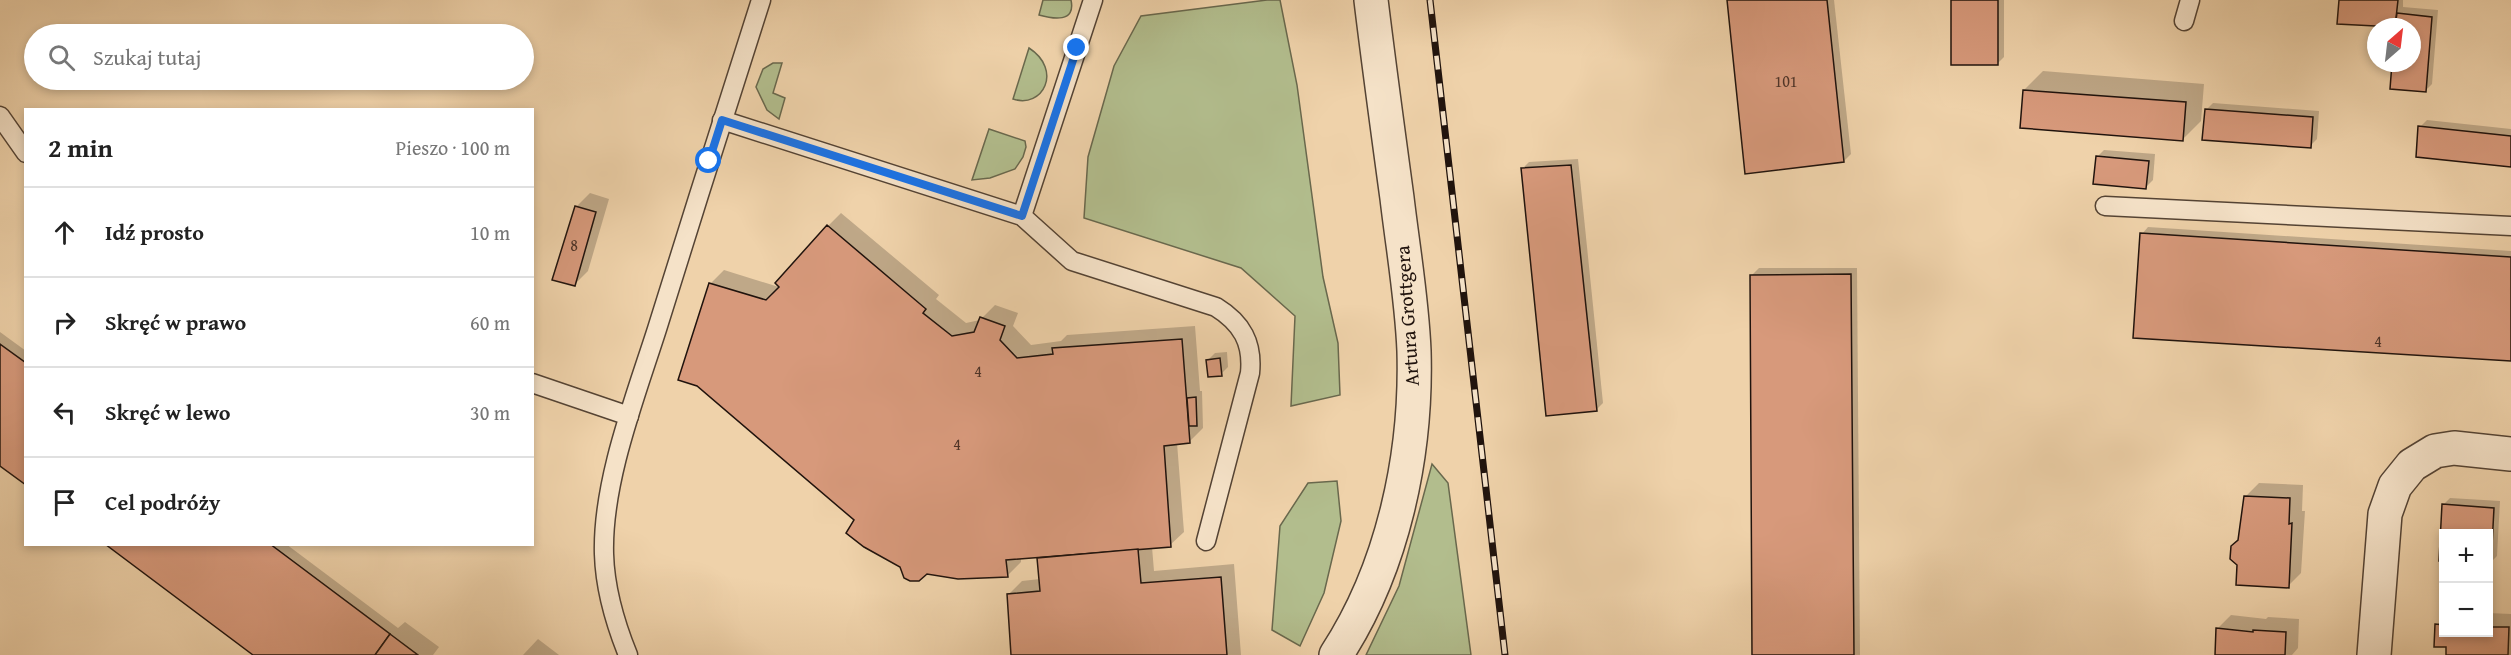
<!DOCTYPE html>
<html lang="pl">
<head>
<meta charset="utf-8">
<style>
  body { margin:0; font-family:"Gentium Book Plus",serif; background:#f2f2f2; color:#222 }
  .controls { position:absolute; right:18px; bottom:18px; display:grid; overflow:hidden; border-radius:0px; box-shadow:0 3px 9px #0003 }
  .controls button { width:54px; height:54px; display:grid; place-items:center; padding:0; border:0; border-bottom:2px solid #e0e0e0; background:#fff; color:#222; font:30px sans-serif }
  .compass { position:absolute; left:2367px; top:18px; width:54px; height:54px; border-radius:50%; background:#fff; box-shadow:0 3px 9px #0003; rotate:28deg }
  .stop { position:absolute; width:18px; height:18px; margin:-14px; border:4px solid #1a73e8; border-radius:50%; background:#fff }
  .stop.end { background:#1a73e8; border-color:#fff; box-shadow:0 2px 6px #0008 }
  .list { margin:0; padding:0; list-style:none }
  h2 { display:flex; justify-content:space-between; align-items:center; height:78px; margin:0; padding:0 24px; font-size:26px }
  h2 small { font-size:20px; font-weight:400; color:#767676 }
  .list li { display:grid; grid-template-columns:39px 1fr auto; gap:18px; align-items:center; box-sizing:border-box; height:90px; padding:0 24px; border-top:2px solid #e0e0e0 }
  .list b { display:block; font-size:22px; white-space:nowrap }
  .list em { font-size:20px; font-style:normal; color:#767676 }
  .icon { flex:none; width:33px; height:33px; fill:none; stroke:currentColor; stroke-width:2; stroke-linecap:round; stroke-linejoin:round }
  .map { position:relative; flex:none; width:2511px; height:655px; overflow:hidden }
  .search { position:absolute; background:#fff; box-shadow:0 3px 9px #0003; left:24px; top:24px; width:510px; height:66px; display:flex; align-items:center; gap:15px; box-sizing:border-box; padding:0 21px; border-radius:33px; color:#767676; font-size:22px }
  .panel { position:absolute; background:#fff; box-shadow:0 3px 9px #0003; left:24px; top:108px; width:510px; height:438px; border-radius:0px }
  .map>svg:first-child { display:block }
  .green { fill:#b2bd8d; stroke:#69684d; stroke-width:1.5 }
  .shadow { fill:#0003 }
  .building { fill:#d7997b; stroke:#20130d; stroke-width:1.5 }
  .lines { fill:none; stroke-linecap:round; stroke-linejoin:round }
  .service-casing { stroke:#544334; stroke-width:21 }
  .minor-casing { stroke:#544334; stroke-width:36 }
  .service { stroke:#f5e2c8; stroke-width:18 }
  .minor { stroke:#f5e2c8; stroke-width:33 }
  .rail-casing { stroke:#20130d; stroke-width:7 }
  .rail { stroke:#f5e2c8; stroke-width:4.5; stroke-dasharray:14; stroke-linecap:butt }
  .route { stroke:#1a73e8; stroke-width:8 }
  .labels { text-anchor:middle; stroke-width:4.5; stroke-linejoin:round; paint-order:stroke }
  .number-label { font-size:16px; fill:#4e3428 }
  .street-label { font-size:20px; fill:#20130d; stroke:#f5e2c8 }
</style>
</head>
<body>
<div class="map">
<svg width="2511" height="655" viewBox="0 0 2511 655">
  <rect width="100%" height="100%" fill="#efd2aa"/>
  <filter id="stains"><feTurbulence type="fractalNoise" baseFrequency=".00333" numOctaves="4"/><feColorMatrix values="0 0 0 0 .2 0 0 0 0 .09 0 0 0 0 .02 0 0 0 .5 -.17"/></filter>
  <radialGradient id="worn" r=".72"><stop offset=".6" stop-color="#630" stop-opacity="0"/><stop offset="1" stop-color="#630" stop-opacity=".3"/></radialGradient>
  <g class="green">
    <path d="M1043 0H1071C1076 23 1053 19 1039 15Z"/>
    <path d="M1267 0H1280L1297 85 1323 277 1338 343 1340 395 1291 406 1295 316 1241 268 1084 218 1088 157 1114 66 1141 16Z"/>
    <path d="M1029 48C1063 70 1043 109 1013 99Z"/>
    <path d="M773 63H782L773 93 785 98 779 119 767 110 756 87 763 69Z"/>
    <path d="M989 129 1025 141 1026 147 1023 157 1015 169 990 178 972 180Z"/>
    <path d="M1432 464 1448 483 1471 655H1366L1399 586Z"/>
    <path d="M1337 481 1341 521 1324 593 1300 646 1272 630 1280 526 1308 483Z"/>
  </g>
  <g class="shadow">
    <path d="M1728 0H1834L1851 154 1844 161Z"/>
    <path d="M1952 0H2004V57L1997 64Z"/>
    <path d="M2341 0H2403V7L2438 10 2432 84 2425 91 2394 63H2412V27L2339 22Z"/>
    <path d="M2043 71 2204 84 2201 121 2183 139 2024 90Z"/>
    <path d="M2213 103 2319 111 2317 139 2310 146 2206 110Z"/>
    <path d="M2427 120 2511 129V165L2420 127Z"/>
    <path d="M2104 150 2155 154 2153 180 2146 187 2097 157Z"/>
    <path d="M1578 159 1603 403 1596 410 1522 169 1529 162Z"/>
    <path d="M590 193 609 199 588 271 574 285 576 207Z"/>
    <path d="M841 213 939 295 936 299 966 323 980 320 995 305 1018 313 1013 326 1031 345 1061 341 1067 335 1195 326 1200 391H1202L1203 428 1189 442 1177 443 1184 532 1170 545 1152 547 1154 571 1234 564 1241 655H1013L1008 595 1022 581 1040 579 1038 556 1021 558V562L1008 575 958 577 926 572 901 566 856 520 710 284 724 270 782 288 828 226Z"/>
    <path d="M2148 227 2511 251V359L2142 234Z"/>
    <path d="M1759 268H1857L1860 655H1753L1752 275Z"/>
    <path d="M0 332 26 351V484L0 465Z"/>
    <path d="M1227 352 1228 367 1221 374 1208 360 1215 353Z"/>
    <path d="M2259 483 2303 485 2302 511H2305L2301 573 2288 586 2240 539 2246 496Z"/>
    <path d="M2450 498 2500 501 2497 556 2491 562 2488 534 2443 505Z"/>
    <path d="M107 544H286L398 628 405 622 439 647 433 655H256Z"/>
    <path d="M2488 613 2511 614V655H2448V646L2437 625 2444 618V632H2488Z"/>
    <path d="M2231 615 2266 619 2268 617 2299 619 2298 648 2292 655H2216L2218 628Z"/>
    <path d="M538 639 559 655H523Z"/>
  </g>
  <g class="building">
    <path d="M1727 0H1827L1844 162 1745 174Z"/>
    <rect x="1951" y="0" width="47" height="65"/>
    <path d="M2339 0H2398L2395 27 2337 24Z"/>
    <path d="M2397 13 2432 17 2426 92 2390 89 2392 63H2412V27H2395Z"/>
    <path d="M2023 90 2186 102 2183 141 2020 128Z"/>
    <path d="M2205 109 2313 117 2311 148 2202 140Z"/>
    <path d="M2418 126 2511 136V167L2416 157Z"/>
    <path d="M2096 156 2149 161 2146 189 2093 184Z"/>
    <path d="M1571 165 1597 411 1546 416 1521 168Z"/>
    <path d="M575 206 596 212 575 286 552 280Z"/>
    <path d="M827 225 926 309 923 313 952 336 974 332 980 317 1005 326 1000 340 1017 358 1053 354 1052 348 1182 339 1190 443 1164 446 1171 547 1006 560 1008 577 958 579 927 574 919 581H910L904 578 900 567 864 547 846 533 854 520 697 386 678 380 709 283 766 300 779 287 775 283Z"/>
    <path d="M2140 233 2511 257V361L2133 338Z"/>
    <path d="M1851 274 1854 655H1752L1750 275Z"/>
    <path d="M0 344 26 363V485L0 466Z"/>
    <path d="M1220 358 1222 376 1208 377 1206 360Z"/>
    <path d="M1196 397 1197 426H1189L1187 398Z"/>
    <path d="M2244 496 2290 498 2289 524 2292 523 2289 588 2236 585 2237 565 2230 559 2231 546 2238 540Z"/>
    <path d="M2442 504 2494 508 2491 564H2488V534H2444V561H2439Z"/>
    <path d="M105 544H270L390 634 375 655H253Z"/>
    <path d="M1138 549 1141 583 1221 577 1227 655H1011L1007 594 1040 591 1037 558Z"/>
    <path d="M2435 624 2444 625V632H2488V627H2509L2508 655H2446V647H2434Z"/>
    <path d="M2216 628 2253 632V630L2286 632 2285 655H2215Z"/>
    <path d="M390 634 418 655H375Z"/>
  </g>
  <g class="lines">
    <g class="service-casing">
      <g id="service">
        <path d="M2184 21 2190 0"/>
        <path d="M0 116 26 153"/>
        <path d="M722 120 1022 216 1072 261 1216 307C1242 323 1253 343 1250 373L1206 541"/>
        <path d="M2105 206 2511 226"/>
        <path d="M1022 216 1093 0"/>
        <path d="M532 383 629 416"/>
        <path d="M628 655C615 623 605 589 604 554 602 482 635 398 657 329 691 219 726 110 761 0"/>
      </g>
    </g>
    <g class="minor-casing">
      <g id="minor">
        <path d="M1336 655C1393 568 1417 455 1414 351 1412 300 1403 249 1397 198 1388 132 1379 66 1371 0"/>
        <path d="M2374 655 2385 514 2395 486 2412 465 2435 451 2454 448 2511 454"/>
      </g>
    </g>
    <use href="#service" class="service"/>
    <use href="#minor" class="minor"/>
    <g class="rail-casing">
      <path id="rail" d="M1430 0 1505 655"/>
    </g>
    <use href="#rail" class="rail"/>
  </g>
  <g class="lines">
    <path class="route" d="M709 161 722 120 1022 216 1077 48"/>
  </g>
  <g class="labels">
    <g class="number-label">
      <text x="1786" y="87">101</text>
      <text x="574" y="251">8</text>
      <text x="2378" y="347">4</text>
      <text x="978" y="377">4</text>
      <text x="957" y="450">4</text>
    </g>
    <g class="street-label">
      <text transform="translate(1407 316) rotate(-94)" y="7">Artura Grottgera</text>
    </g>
  </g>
  <rect width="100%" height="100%" filter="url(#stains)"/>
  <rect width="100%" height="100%" fill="url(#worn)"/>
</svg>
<div class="controls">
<button>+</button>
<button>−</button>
</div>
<svg class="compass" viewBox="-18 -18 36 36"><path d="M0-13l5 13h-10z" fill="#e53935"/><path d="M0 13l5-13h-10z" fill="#767676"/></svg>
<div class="stop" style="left:709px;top:161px"></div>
<div class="stop end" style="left:1077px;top:48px"></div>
<div class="search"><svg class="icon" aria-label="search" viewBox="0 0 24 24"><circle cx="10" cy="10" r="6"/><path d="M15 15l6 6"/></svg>Szukaj tutaj</div>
<section class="panel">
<h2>2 min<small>Pieszo · 100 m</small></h2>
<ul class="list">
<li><svg class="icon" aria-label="ahead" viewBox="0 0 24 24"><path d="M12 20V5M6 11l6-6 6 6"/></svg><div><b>Idź prosto</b></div><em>10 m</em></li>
<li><svg class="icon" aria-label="right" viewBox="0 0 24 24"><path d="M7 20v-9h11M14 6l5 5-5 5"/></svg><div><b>Skręć w prawo</b></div><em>60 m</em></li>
<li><svg class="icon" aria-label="left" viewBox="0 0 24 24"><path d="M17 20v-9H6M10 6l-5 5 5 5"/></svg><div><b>Skręć w lewo</b></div><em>30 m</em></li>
<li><svg class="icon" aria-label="arrive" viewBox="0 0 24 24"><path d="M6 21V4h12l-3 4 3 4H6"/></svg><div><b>Cel podróży</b></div></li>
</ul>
</section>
</div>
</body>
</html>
